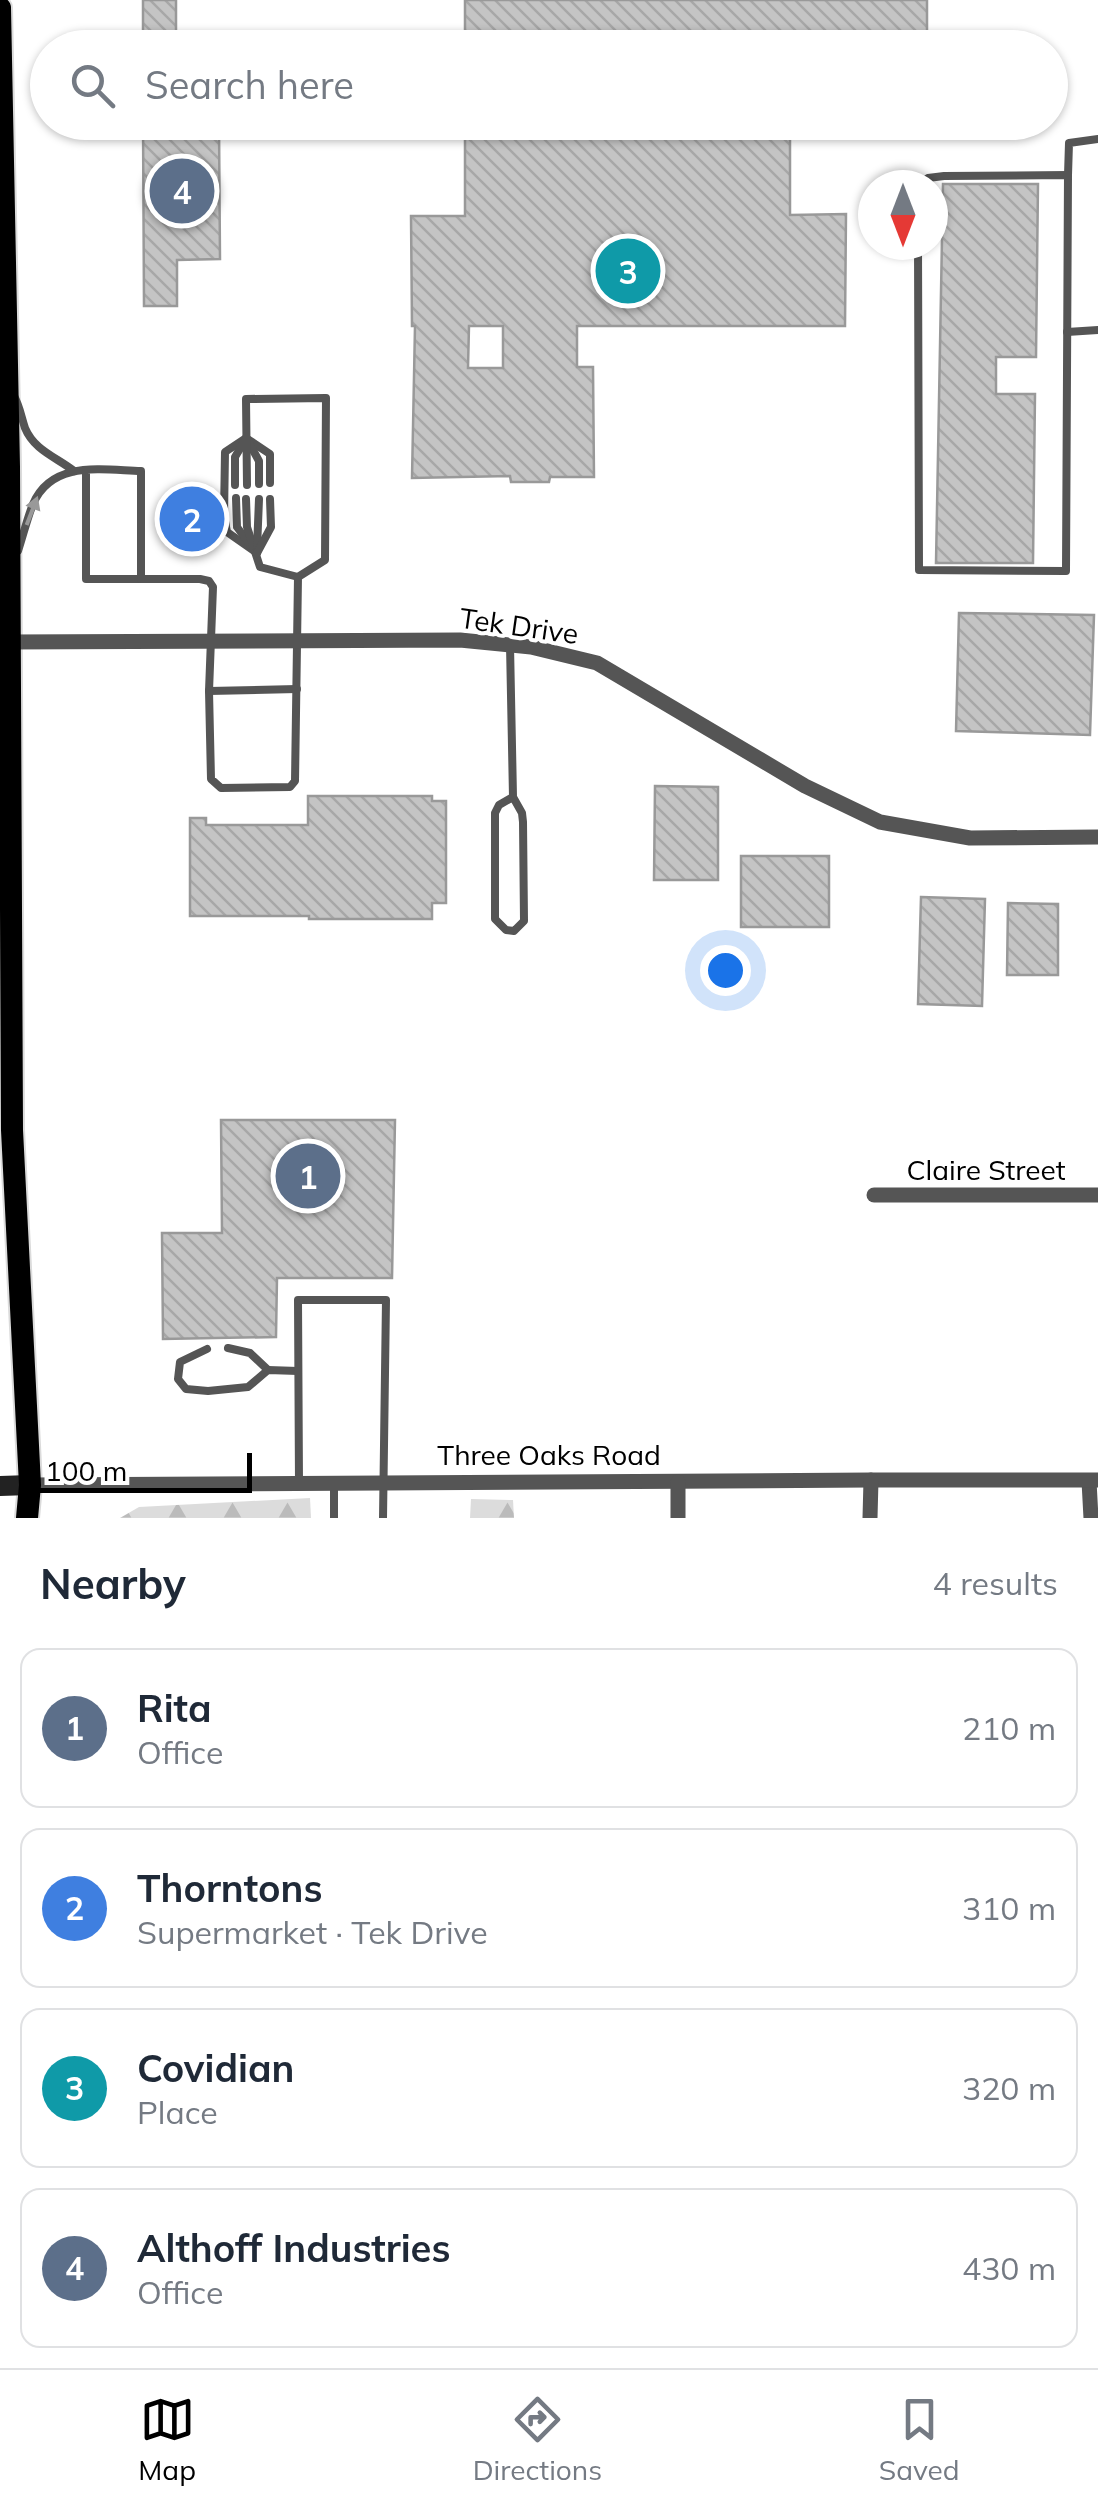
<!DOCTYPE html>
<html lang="en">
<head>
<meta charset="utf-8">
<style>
  body { margin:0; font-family:Mulish,sans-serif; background:#f2f2f3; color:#1f2937 }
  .compass { position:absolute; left:858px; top:170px; width:90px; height:90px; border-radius:50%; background:#fff; box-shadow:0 2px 8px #0004; rotate:180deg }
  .scale { position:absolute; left:30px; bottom:25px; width:222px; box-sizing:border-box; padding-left:10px; border:5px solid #000; border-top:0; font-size:28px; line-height:35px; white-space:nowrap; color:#000; -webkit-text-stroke:8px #fff; paint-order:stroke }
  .you { position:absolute; left:725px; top:970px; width:35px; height:35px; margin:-25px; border:8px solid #fff; border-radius:50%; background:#1a73e8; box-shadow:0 0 0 15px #1a73e833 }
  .badge { display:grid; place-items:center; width:65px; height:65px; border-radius:50%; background:#000; color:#fff; font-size:32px; font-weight:700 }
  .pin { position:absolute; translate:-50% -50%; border:5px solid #fff; box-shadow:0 2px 10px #0006 }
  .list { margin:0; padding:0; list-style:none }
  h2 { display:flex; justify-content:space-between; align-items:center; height:130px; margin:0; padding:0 40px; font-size:42px }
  h2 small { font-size:32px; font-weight:400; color:#747a83 }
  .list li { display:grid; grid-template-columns:65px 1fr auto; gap:30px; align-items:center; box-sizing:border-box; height:160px; margin:0 20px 20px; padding:0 20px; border:2px solid #e0e1e3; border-radius:20px }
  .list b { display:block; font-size:38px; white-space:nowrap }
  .list p { margin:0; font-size:32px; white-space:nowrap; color:#747a83 }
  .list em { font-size:32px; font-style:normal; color:#747a83 }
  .icon { flex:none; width:55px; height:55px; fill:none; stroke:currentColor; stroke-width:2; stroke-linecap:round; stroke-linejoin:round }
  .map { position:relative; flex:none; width:1098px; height:1518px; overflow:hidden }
  .search { position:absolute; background:#fff; box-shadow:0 2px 8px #0004; left:30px; right:30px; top:30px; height:110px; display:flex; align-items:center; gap:25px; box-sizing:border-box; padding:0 35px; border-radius:55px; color:#747a83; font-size:38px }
  .sheet { height:850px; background:#fff }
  nav { display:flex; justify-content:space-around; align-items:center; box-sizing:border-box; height:140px; border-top:2px solid #e0e1e3; background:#fff; font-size:28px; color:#747a83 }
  nav a { display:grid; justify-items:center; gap:5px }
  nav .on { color:#000 }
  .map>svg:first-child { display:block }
  .forest { fill:url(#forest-firs) }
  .building { fill:url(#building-back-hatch); stroke:#999; stroke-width:2.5; fill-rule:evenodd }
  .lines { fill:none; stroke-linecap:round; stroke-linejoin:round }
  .primary-casing { stroke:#dbdbdb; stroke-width:26 }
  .lane { stroke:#555; stroke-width:8 }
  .street { stroke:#555; stroke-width:15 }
  .secondary { stroke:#222; stroke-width:20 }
  .primary { stroke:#000; stroke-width:22 }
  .oneway { fill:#999 }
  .labels { text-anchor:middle; stroke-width:8; stroke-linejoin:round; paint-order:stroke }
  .street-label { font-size:28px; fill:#000; stroke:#fff }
</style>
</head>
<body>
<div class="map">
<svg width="1098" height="1518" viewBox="0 0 1098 1518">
  <defs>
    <pattern id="forest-firs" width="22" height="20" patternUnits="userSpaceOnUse" patternTransform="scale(2.5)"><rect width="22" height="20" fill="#dcdcdc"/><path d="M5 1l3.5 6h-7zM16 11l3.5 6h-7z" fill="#bbb"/></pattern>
    <pattern id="building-back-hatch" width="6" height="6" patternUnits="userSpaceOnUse" patternTransform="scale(2.5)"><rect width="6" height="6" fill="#c4c4c4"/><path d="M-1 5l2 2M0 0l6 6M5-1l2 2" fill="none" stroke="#a7a7a7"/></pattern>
  </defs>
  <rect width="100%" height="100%" fill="#fff"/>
  <g class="forest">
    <path d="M310 1498 311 1518H120L139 1507Z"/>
    <path d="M471 1499 513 1500 514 1518H470Z"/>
  </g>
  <g class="building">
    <rect x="143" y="0" width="33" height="48"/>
    <rect x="465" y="0" width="462" height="48"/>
    <path d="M143 122H219L220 259 177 260V306H144Z"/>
    <path d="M465 122H790V215L846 214 845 326H577V367H593L594 477H550L549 482H511L510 476 412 478 415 326H412L411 216H465ZM469 326H503V368H468Z"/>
    <path d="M943 184H1038L1036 357H996V394H1035L1033 563H936Z"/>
    <path d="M959 613 1094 615 1090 735 956 731Z"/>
    <path d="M655 786 718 787V880H654Z"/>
    <path d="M308 796H432V801H446V903H432V919H309V916H190V818H206V825H308Z"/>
    <rect x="741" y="856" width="88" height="71"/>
    <path d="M921 897 985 899 982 1006 918 1004Z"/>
    <path d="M1008 903 1058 904V975H1007Z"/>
    <path d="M221 1120H395L392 1278H277L276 1337 163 1339 162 1233H222Z"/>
  </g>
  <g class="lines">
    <g class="primary-casing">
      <path id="primary" d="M0 8 9 467 12 1130 30 1485 27 1518"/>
    </g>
    <g class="lane">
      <path d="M1068 175 1069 143 1098 139"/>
      <path d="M918 245 919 570 1066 571 1068 175 944 176 928 178 918 185"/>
      <path d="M1067 332 1098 330"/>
      <path d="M14 396C20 407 21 416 25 428 34 450 56 457 74 471"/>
      <path d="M246 438 225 452 224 516 227 532 257 553"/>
      <path d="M246 438 270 454V483"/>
      <path d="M248 441 259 461V484"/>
      <path d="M235 485V457L244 442"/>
      <path d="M236 498 237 527 251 546"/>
      <path d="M246 499 247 527 260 567 298 577"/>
      <path d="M257 549 259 499"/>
      <path d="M18 551C23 536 27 519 33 504 52 460 102 470 141 471V579H86V470"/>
      <path d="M257 553 271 527 270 499"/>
      <path d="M141 579H200L209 581 213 587 209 691 211 779 221 788 290 787 295 781 298 577 325 560 326 398 246 399 247 485"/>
      <path d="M510 645 513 797 522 813 523 822 524 921 514 931 506 930 495 919V813L499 805 513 797"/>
      <path d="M209 691 297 689"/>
      <path d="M228 1348 250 1353 268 1370"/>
      <path d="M207 1349 180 1362 178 1379 186 1389 208 1391 248 1387 268 1370 298 1371"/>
      <path d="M299 1484 298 1300H386L383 1518"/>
      <path d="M334 1518V1484"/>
    </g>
    <g class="street">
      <path d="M9 642 460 640 531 647 597 663 805 786 880 822 970 838 1098 837"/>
      <path d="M874 1195H1098"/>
      <path d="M1089 1481 1091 1518"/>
      <path d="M30 1485 871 1480H1098"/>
      <path d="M678 1518V1482"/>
      <path d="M870 1518 871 1480"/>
    </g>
    <path class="secondary" d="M0 1486 30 1485"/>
    <use href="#primary" class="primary"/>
  </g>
  <defs><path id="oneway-solid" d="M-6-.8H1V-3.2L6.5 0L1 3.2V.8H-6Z" transform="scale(2.5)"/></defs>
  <use class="oneway" href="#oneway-solid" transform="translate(32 511) rotate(-69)"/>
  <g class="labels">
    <g class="street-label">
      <text transform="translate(519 626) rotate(8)" y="10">Tek Drive</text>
      <text x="986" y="1180">Claire Street</text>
      <text x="549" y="1465">Three Oaks Road</text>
    </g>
  </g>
</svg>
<svg class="compass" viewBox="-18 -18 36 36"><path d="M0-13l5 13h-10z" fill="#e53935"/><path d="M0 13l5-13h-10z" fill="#747a83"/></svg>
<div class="scale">100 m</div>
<div class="you"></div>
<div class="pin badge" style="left:308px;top:1176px;background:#5c6f8a">1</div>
<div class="pin badge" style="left:192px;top:519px;background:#3f7fe0">2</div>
<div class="pin badge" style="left:628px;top:271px;background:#0f9aa8">3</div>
<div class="pin badge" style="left:182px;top:191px;background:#5c6f8a">4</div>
<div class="search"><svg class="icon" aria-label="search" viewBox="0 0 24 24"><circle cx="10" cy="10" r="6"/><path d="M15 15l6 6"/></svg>Search here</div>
</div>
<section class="sheet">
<h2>Nearby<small>4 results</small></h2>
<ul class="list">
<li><span class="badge" style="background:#5c6f8a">1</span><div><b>Rita</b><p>Office</p></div><em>210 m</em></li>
<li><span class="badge" style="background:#3f7fe0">2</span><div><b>Thorntons</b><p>Supermarket · Tek Drive</p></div><em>310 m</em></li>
<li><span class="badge" style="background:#0f9aa8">3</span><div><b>Covidian</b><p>Place</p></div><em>320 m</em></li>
<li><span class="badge" style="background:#5c6f8a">4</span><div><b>Althoff Industries</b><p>Office</p></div><em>430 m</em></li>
</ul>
</section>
<nav>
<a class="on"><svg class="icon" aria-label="map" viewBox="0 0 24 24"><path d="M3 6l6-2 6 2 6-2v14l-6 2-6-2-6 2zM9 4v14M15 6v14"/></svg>Map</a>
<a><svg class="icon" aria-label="directions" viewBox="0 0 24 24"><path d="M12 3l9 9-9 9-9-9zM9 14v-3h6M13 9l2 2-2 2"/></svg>Directions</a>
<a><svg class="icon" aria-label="saved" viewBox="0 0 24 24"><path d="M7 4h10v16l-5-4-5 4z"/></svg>Saved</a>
</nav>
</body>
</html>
